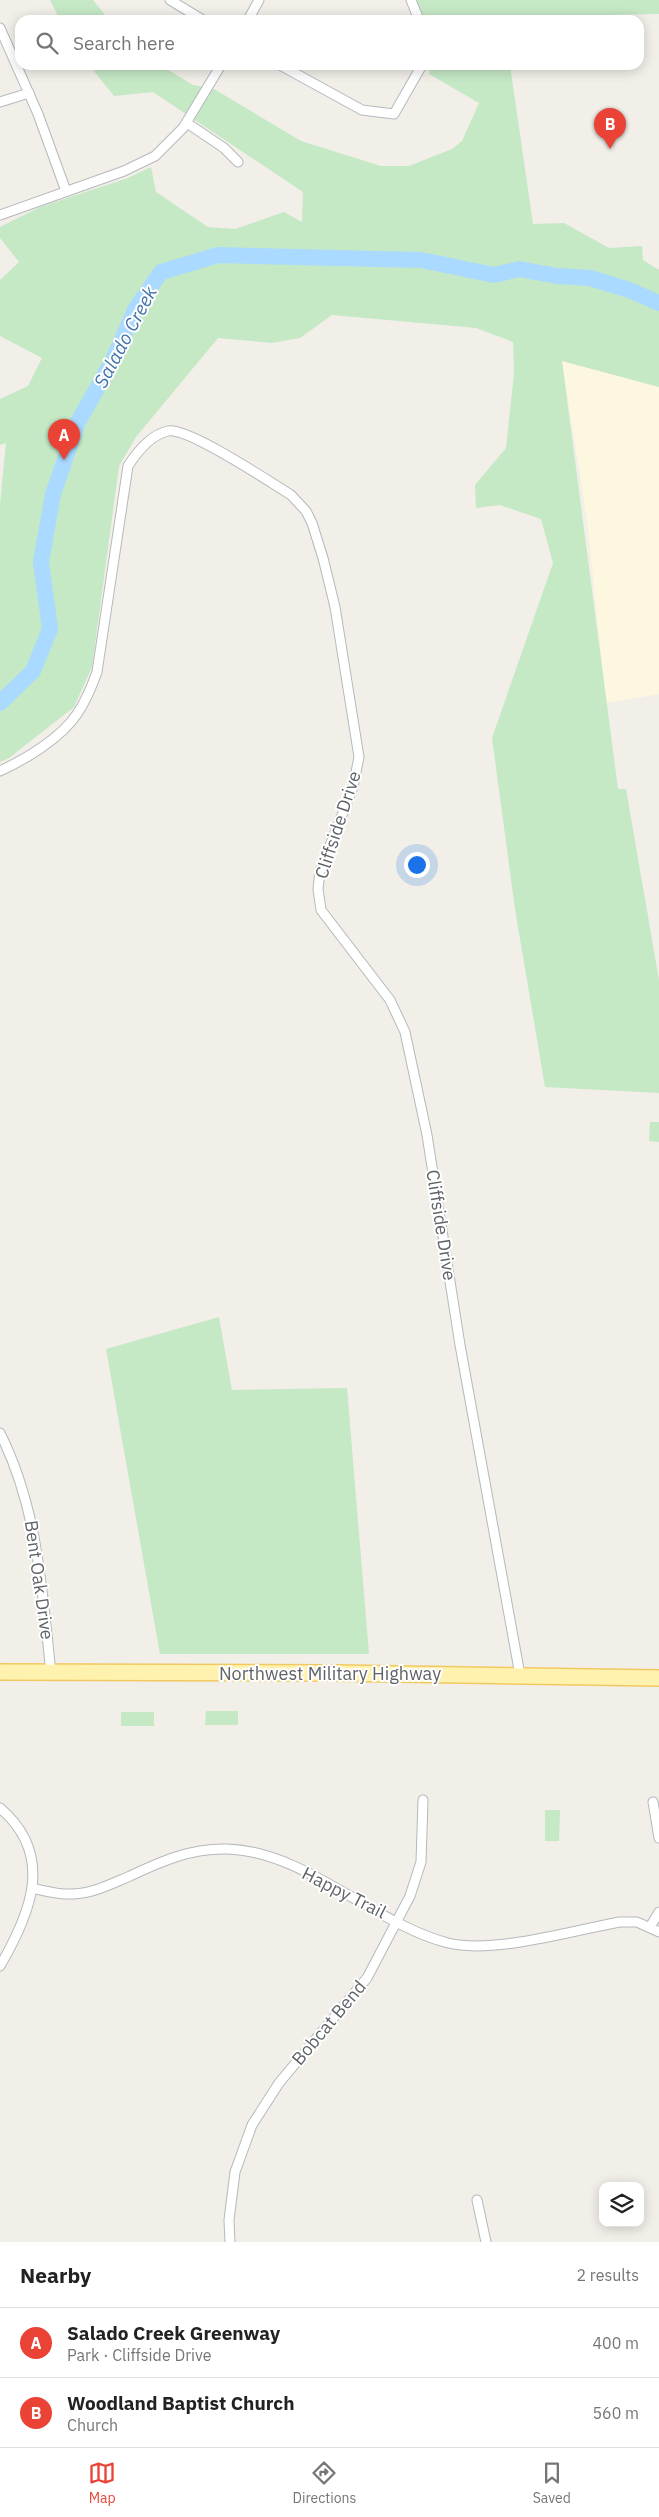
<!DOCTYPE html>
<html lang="en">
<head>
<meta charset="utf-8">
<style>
  body { margin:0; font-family:"IBM Plex Sans",sans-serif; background:#f2f2f2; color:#222 }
  .controls { position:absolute; right:15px; bottom:15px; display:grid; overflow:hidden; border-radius:10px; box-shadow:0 2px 12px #0003 }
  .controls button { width:45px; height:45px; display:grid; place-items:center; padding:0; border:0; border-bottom:1px solid #e0e0e0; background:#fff; color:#222; font:25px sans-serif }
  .you { position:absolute; left:416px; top:864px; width:18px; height:18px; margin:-12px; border:4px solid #fff; border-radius:50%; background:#1a73e8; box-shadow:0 0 0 8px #1a73e833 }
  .badge { display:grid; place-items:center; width:32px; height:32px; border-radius:50%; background:#ea4335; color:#fff; font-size:16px; font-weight:700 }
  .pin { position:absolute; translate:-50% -41px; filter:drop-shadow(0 1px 2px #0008) }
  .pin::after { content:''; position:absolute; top:26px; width:18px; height:15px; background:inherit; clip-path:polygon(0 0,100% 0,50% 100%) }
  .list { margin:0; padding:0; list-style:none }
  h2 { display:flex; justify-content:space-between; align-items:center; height:65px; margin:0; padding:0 20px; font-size:21px }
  h2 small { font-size:16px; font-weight:400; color:#767676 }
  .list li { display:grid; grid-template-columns:32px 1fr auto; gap:15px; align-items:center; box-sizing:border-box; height:70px; padding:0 20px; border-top:1px solid #e0e0e0 }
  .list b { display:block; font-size:19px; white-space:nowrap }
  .list p { margin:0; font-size:16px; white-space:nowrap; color:#767676 }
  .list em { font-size:16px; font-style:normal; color:#767676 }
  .icon { flex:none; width:28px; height:28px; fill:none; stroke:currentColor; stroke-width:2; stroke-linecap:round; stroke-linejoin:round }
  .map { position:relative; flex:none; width:659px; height:2242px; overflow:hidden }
  .search { position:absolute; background:#fff; box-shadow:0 2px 12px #0003; left:15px; right:15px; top:15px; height:55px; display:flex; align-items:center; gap:12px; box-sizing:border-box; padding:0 18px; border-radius:15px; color:#767676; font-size:19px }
  .sheet { height:205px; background:#fff }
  nav { display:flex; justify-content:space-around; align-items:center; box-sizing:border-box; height:70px; border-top:1px solid #e0e0e0; background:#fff; font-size:14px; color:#767676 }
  nav a { display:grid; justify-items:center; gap:2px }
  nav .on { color:#ea4335 }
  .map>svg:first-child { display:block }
  .commercial { fill:#fef7e0 }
  .green { fill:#c5e8c5 }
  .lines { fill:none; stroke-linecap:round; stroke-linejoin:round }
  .river { stroke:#aadaff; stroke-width:16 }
  .minor-casing { stroke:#b5b8bc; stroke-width:11 }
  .primary-casing { stroke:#f2c960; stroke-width:18 }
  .minor { stroke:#fff; stroke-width:9 }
  .primary { stroke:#fff2af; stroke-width:15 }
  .labels { text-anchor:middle; stroke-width:4; stroke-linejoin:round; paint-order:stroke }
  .street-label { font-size:18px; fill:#5f6368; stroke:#fff }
  .water-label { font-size:19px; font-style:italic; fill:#4174aa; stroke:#fff }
</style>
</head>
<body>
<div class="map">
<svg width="659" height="2242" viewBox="0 0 659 2242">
  <rect width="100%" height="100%" fill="#f1efe8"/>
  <path class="commercial" d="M562 361 659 387V694L606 703 587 520Z"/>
  <g class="green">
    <path d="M50 0H93L109 20H60Z"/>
    <path d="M415 0H659V14L503 17V20H423Z"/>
    <path d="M89 65H160L193 85 214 89 301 141 381 166H409L452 149 462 141 479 103 429 74 430 65H510L533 224 564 223 609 248 642 246 643 260 659 270V387L562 361 618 789H626L659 980V1093L545 1087 515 909 492 738 553 563 541 519 500 505 476 508 475 485 506 448 514 373 513 342 476 328 332 315 300 338 272 343 218 338 136 437 119 466 92 667 74 707 9 758 0 762V504L6 443 0 445V399L28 386 42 358 0 336V280L19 262 0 238V227L40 207 128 178 151 167 156 192 208 227 235 229 284 212 302 222 303 192 153 92 114 96Z"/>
    <path d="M650 1122H659V1142L649 1141Z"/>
    <path d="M219 1317 232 1390 347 1388 369 1654H160L106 1349Z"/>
    <path d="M206 1711H238V1725H205Z"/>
    <rect x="121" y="1712" width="33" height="14"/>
    <path d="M545 1810H560L559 1841H545Z"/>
  </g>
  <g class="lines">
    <path class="river" d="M0 703 33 671 50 629 41 562 53 494 78 422 112 362 136 308 161 272 218 255 421 260 494 275 519 269 557 276 590 278 629 290 659 303"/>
    <g class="minor-casing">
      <g id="minor">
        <path d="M170 0 203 20"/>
        <path d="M411 0 419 20"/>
        <path d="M248 20 259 0"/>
        <path d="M0 28 38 114 66 191"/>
        <path d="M280 65 362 110 394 114 422 65"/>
        <path d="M0 102 29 93"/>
        <path d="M187 123 224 148 238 162"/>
        <path d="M0 215 124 171 155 156 183 128 221 65"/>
        <path d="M0 771C26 759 61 738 77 714 86 701 92 686 97 672L128 466C137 452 150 435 168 431 188 427 270 482 291 495L306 511 312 523 323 558 335 607 359 757 353 787 320 871 318 889 321 910 390 1000 405 1032 427 1135 460 1345 520 1675"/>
        <path d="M0 1433C38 1509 42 1590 51 1673"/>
        <path d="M653 1802 659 1838"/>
        <path d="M0 1808C55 1855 31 1913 0 1966"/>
        <path d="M32 1888C46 1891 59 1895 73 1894 94 1893 111 1884 130 1876 162 1861 191 1848 227 1849 305 1851 374 1924 448 1943 493 1954 572 1931 619 1922H637L659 1932"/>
        <path d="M650 1927 659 1912"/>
        <path d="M477 2200 486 2242"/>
        <path d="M230 2242 229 2220 235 2172 252 2125 279 2083 367 1978 410 1896 421 1862 423 1800"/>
      </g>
    </g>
    <g class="primary-casing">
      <path id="primary" d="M0 1672 336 1673 659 1678"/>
    </g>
    <use href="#minor" class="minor"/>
    <use href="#primary" class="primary"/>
  </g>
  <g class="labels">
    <g class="street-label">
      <text transform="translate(338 825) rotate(-72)" y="6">Cliffside Drive</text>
      <text transform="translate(441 1225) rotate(81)" y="6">Cliffside Drive</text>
      <text transform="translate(39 1580) rotate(82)" y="6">Bent Oak Drive</text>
      <text x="330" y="1680">Northwest Military Highway</text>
      <text transform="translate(344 1893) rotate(27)" y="6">Happy Trail</text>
      <text transform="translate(329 2023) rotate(-50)" y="6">Bobcat Bend</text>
    </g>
    <g class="water-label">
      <text transform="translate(125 337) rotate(-62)" y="7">Salado Creek</text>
    </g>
  </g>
</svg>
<div class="controls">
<button><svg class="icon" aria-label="layers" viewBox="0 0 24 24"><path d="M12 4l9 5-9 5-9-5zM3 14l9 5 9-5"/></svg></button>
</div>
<div class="you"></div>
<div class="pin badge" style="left:64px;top:460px">A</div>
<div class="pin badge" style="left:610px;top:149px">B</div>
<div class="search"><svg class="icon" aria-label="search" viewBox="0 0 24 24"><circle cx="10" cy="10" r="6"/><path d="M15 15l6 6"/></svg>Search here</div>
</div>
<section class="sheet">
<h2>Nearby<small>2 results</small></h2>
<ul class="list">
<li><span class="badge">A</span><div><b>Salado Creek Greenway</b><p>Park · Cliffside Drive</p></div><em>400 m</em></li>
<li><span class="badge">B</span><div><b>Woodland Baptist Church</b><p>Church</p></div><em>560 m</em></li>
</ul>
</section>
<nav>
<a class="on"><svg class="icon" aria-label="map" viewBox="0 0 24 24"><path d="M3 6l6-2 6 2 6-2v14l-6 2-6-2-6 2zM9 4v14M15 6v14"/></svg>Map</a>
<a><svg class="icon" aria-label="directions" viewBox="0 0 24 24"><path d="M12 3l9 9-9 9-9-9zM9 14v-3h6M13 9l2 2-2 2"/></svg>Directions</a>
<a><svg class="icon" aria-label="saved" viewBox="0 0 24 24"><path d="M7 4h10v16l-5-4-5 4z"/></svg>Saved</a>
</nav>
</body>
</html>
